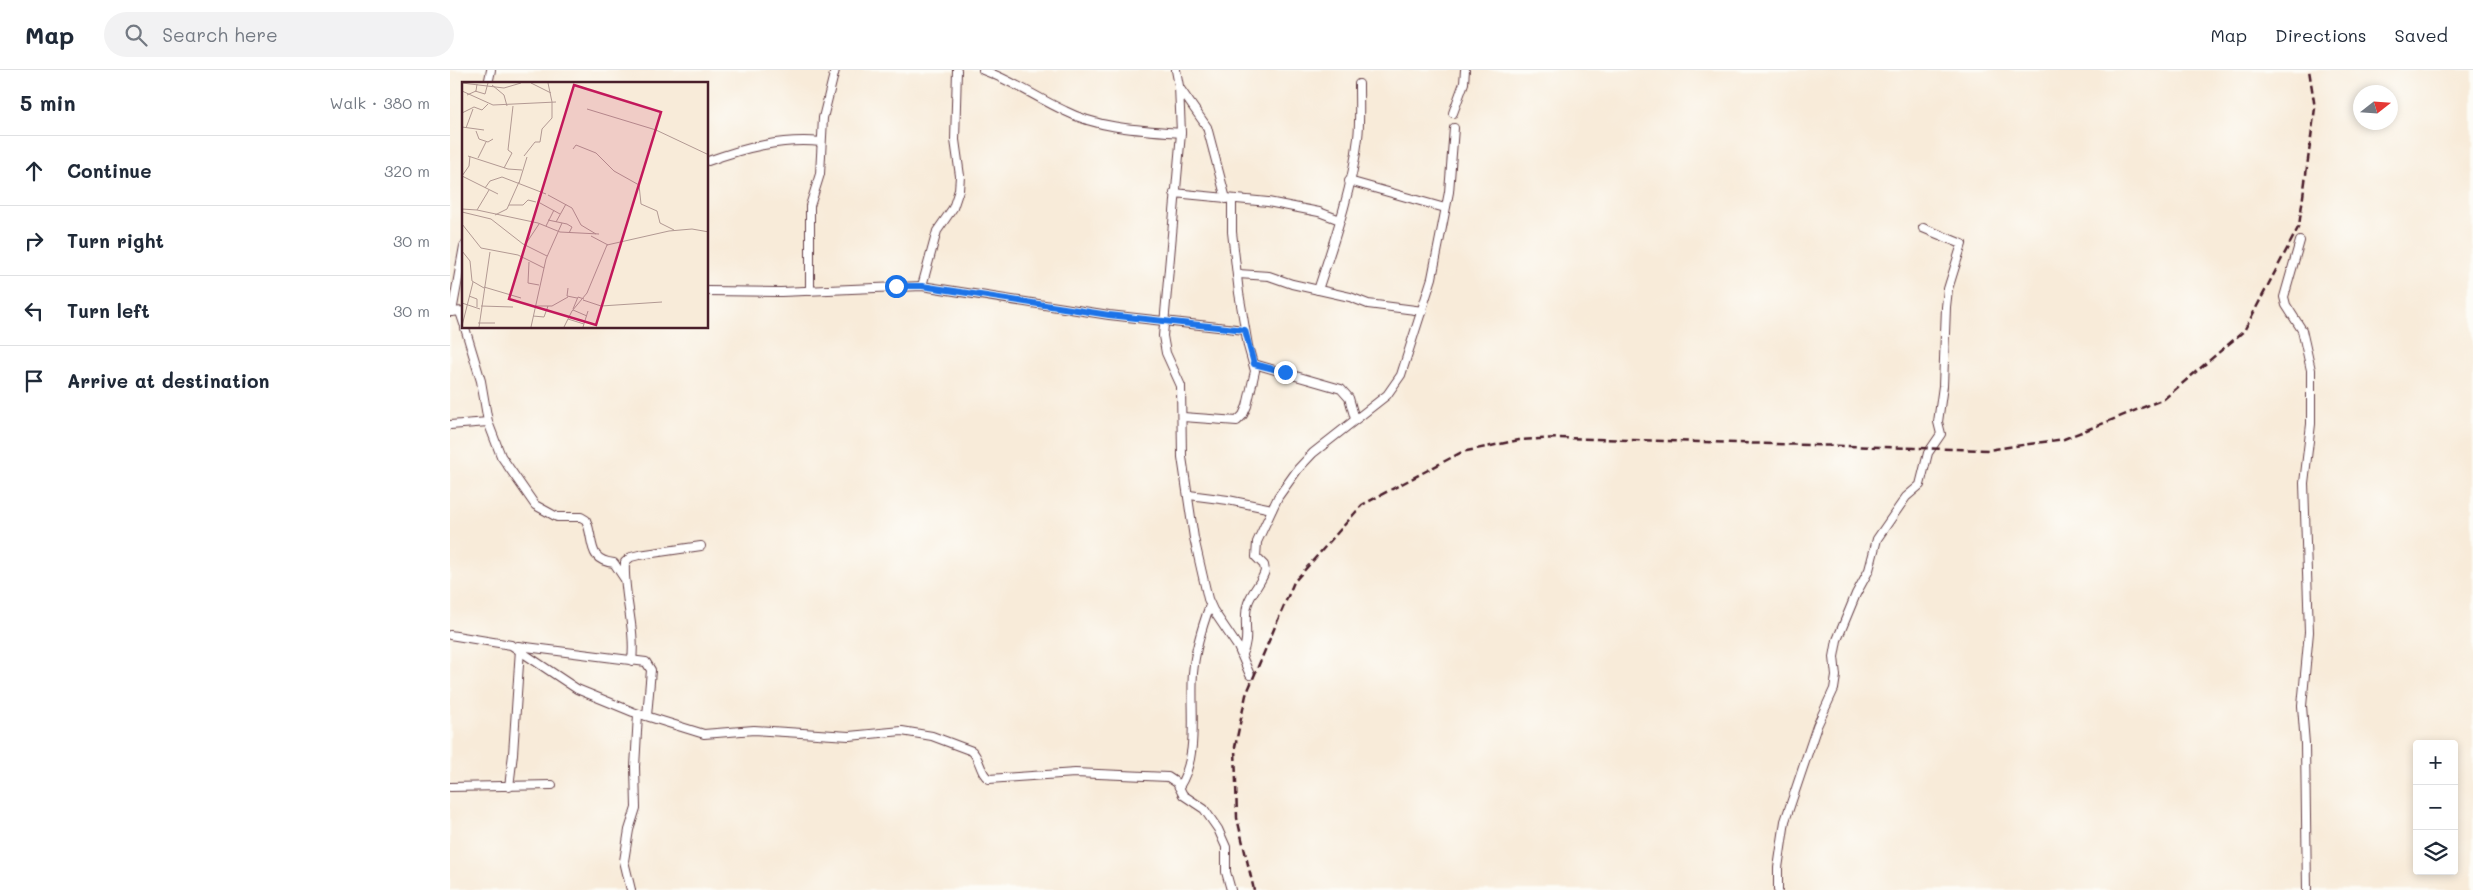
<!DOCTYPE html>
<html lang="en">
<head>
<meta charset="utf-8">
<style>
  body { margin:0; font-family:Mali,sans-serif; background:#f2f2f3; color:#1f2937 }
  .controls { position:absolute; right:15px; bottom:15px; display:grid; overflow:hidden; border-radius:5px; box-shadow:0 2px 8px #0003 }
  .controls button { width:45px; height:45px; display:grid; place-items:center; padding:0; border:0; border-bottom:1px solid #e0e1e3; background:#fff; color:#1f2937; font:25px sans-serif }
  .compass { position:absolute; left:1903px; top:15px; width:45px; height:45px; border-radius:50%; background:#fff; box-shadow:0 2px 8px #0003; rotate:73deg }
  .stop { position:absolute; width:15px; height:15px; margin:-11px; border:4px solid #1a73e8; border-radius:50%; background:#fff }
  .stop.end { background:#1a73e8; border-color:#fff; box-shadow:0 1px 5px #0008 }
  .list { margin:0; padding:0; list-style:none }
  h2 { display:flex; justify-content:space-between; align-items:center; height:65px; margin:0; padding:0 20px; font-size:21px }
  h2 small { font-size:16px; font-weight:400; color:#747a83 }
  .list li { display:grid; grid-template-columns:32px 1fr auto; gap:15px; align-items:center; box-sizing:border-box; height:70px; padding:0 20px; border-top:1px solid #e0e1e3 }
  .list b { display:block; font-size:19px; white-space:nowrap }
  .list em { font-size:16px; font-style:normal; color:#747a83 }
  .icon { flex:none; width:28px; height:28px; fill:none; stroke:currentColor; stroke-width:2; stroke-linecap:round; stroke-linejoin:round }
  .map { position:relative; flex:none; width:2023px; height:820px; overflow:hidden }
  header { display:flex; align-items:center; gap:30px; box-sizing:border-box; height:70px; padding:0 25px; background:#fff; border-bottom:1px solid #e0e1e3 }
  header strong { font-size:24px }
  nav { display:flex; gap:28px; margin-inline-start:auto; font-size:18px }
  .search { width:350px; height:45px; background:#f2f2f3; display:flex; align-items:center; gap:12px; box-sizing:border-box; padding:0 18px; border-radius:28px; color:#747a83; font-size:19px }
  main { display:flex }
  aside { flex:1; background:#fff }
  .map>svg:first-child { display:block }
  .lines { fill:none; stroke-linecap:round; stroke-linejoin:round }
  .minor-casing { stroke:#643e45; stroke-width:10 }
  .minor { stroke:#fff; stroke-width:8 }
  .rail { stroke:#4a1f2b; stroke-width:2.5; stroke-dasharray:8 4; stroke-linecap:butt }
  .route { stroke:#1a73e8; stroke-width:6 }
  .inset-road { fill:none; stroke:#b29993; stroke-width:1 }
  .view { fill:#c2185b; fill-opacity:0.15; stroke:#c2185b; stroke-width:2.5 }
  .inset-edge { fill:none; stroke:#4a1f2b; stroke-width:2.5 }
</style>
</head>
<body>
<header>
<strong>Map</strong>
<div class="search"><svg class="icon" aria-label="search" viewBox="0 0 24 24"><circle cx="10" cy="10" r="6"/><path d="M15 15l6 6"/></svg>Search here</div>
<nav><a>Map</a><a>Directions</a><a>Saved</a></nav>
</header>
<main>
<aside>
<h2>5 min<small>Walk · 380 m</small></h2>
<ul class="list">
<li><svg class="icon" aria-label="ahead" viewBox="0 0 24 24"><path d="M12 20V5M6 11l6-6 6 6"/></svg><div><b>Continue</b></div><em>320 m</em></li>
<li><svg class="icon" aria-label="right" viewBox="0 0 24 24"><path d="M7 20v-9h11M14 6l5 5-5 5"/></svg><div><b>Turn right</b></div><em>30 m</em></li>
<li><svg class="icon" aria-label="left" viewBox="0 0 24 24"><path d="M17 20v-9H6M10 6l-5 5 5 5"/></svg><div><b>Turn left</b></div><em>30 m</em></li>
<li><svg class="icon" aria-label="arrive" viewBox="0 0 24 24"><path d="M6 21V4h12l-3 4 3 4H6"/></svg><div><b>Arrive at destination</b></div></li>
</ul>
</aside>
<div class="map">
<svg width="2023" height="820" viewBox="0 0 2023 820">
  <rect width="100%" height="100%" fill="#fdfcf7"/>
  <filter id="ink" filterUnits="userSpaceOnUse"><feTurbulence type="fractalNoise" baseFrequency=".02" numOctaves="2"/><feDisplacementMap in="SourceGraphic" scale="10" xChannelSelector="R" yChannelSelector="G"/><feConvolveMatrix kernelMatrix="1 2 1 2 8 2 1 2 1" color-interpolation-filters="sRGB"/></filter>
  <filter id="wash" filterUnits="userSpaceOnUse"><feTurbulence type="fractalNoise" baseFrequency=".0096" numOctaves="4" result="noise"/><feDisplacementMap in="SourceGraphic" scale="20" xChannelSelector="R" yChannelSelector="G"/><feGaussianBlur stdDeviation="1.12" result="paint"/><feColorMatrix in="noise" values="0 0 0 0 0 0 0 0 0 0 0 0 0 0 0 0 0 1.4 0 .05"/><feComposite in="paint" operator="in"/></filter>
  <g filter="url(#wash)">
    <rect width="100%" height="100%" fill="#f8ebd9"/>
  </g>
  <g filter="url(#ink)">
    <g class="lines">
      <g class="minor-casing">
        <g id="minor">
          <path d="M533 0C563 11 587 28 615 41 650 59 693 60 731 63"/>
          <path d="M726 0 729 16 731 63 713 266 716 283 731 316 732 387 744 468 758 529 763 540 788 577 800 605"/>
          <path d="M38 14 41 0"/>
          <path d="M729 17 757 57 776 129"/>
          <path d="M1003 43 1014 13 1015 0"/>
          <path d="M258 91C294 78 332 68 371 72"/>
          <path d="M899 111 995 138"/>
          <path d="M724 123 818 132 869 142 890 150"/>
          <path d="M1850 171 1834 227 1836 235 1852 260 1861 300V354L1854 413 1859 562 1852 636 1855 674 1857 820"/>
          <path d="M788 204 819 206 842 214 900 227 918 234 973 241"/>
          <path d="M472 216 487 161 503 138 509 120 510 106 505 70 507 0"/>
          <path d="M868 220C884 171 902 120 908 68 910 51 909 32 909 14"/>
          <path d="M258 221 331 222 472 216 659 245 795 260"/>
          <path d="M360 221V136L370 104 373 48 385 0"/>
          <path d="M0 242 14 241"/>
          <path d="M2 242 14 176"/>
          <path d="M10 242 14 254"/>
          <path d="M15 258 31 311 38 352 51 386 85 435 107 447H131L136 450C145 471 136 490 164 493L174 508"/>
          <path d="M804 294 891 319 899 328 905 349"/>
          <path d="M733 347 787 351 793 345 797 336 805 301 798 276 789 223 782 162V129"/>
          <path d="M0 355 38 352"/>
          <path d="M739 425 778 430 822 439"/>
          <path d="M0 565 61 575 127 619 183 642 254 664 304 660 399 666 452 661 482 666 522 681C530 688 530 704 539 709L625 703 718 707 727 713 733 725 754 739 768 759 776 777V802L781 820"/>
          <path d="M68 576 196 592 201 600 197 646"/>
          <path d="M792 584C801 567 792 550 798 533 802 521 812 512 815 501L814 495 806 487 807 472 828 427 848 399 863 383 937 325 951 305 982 208 999 122 1004 58"/>
          <path d="M182 591C186 557 173 525 175 492L181 487 189 485 251 476"/>
          <path d="M0 717 102 715"/>
          <path d="M59 717 63 684 70 579"/>
          <path d="M729 717C750 685 740 639 743 603 745 580 752 557 760 535"/>
          <path d="M181 820 174 791 179 760 186 738 185 697 188 644"/>
          <path d="M1328 820V798L1335 751 1367 656 1384 619 1386 606 1384 587 1387 570 1406 524 1419 500 1427 469 1456 427 1470 415 1478 383 1491 364 1488 352 1493 316 1496 237 1498 219 1512 174 1473 158"/>
        </g>
      </g>
      <use href="#minor" class="minor"/>
      <path class="rail" d="M804 820 787 748 785 677 796 625 844 512 912 435 1012 382 1069 370 1110 368 1538 380 1614 369 1714 329 1794 261 1849 156 1865 38 1859 0"/>
    </g>
  </g>
  <g class="lines" filter="url(#ink)">
    <path class="route" d="M446 216H472L659 245 795 260 804 294 835 302"/>
  </g>
  <g transform="translate(12 12)">
    <rect width="246" height="246" fill="#f8ebd9"/>
    <path class="inset-road" d="M0 1 42 6 59 1M69 1 89 11M86 1 90 20M30 3 42 13 45 24M0 9 31 23 94 20M13 9 23 12 26 1M5 13 14 9 15 2M125 27 194 48 247 73M0 31 12 25 20 28 26 22M0 45 22 48M4 46 11 27M14 49 17 57 26 60 31 57M111 67 114 63 134 71 152 89 177 103 179 122 195 129 198 141 212 148M6 74 46 87 60 88M62 74 73 60H78L80 47 90 36V20M16 76 24 60M42 86 50 71 46 68 51 24M0 94 36 112M0 94 7 84 8 74M57 101 65 75M23 106 28 99 40 95 84 112M27 108 15 128 76 141 98 150 137 152M86 113 110 126 119 143 134 152M78 121 98 132M47 123H61L66 118 74 120M0 127 15 128M0 130 29 137 61 162 85 174M33 133 45 127 57 100M86 138 105 142 110 145 107 151M94 140 104 122M0 142 19 166 56 173 82 186M84 144 92 128M129 154 146 163M63 163 77 142M0 169 8 179 10 199 22 206M67 180 66 201 77 203M22 205 59 216M106 206 105 214 115 216M7 214 15 217V225M121 218 139 224 200 220M0 221 18 227M19 224 51 225M73 224H90L106 215M111 227 116 215 122 217M111 228 125 234M71 234 82 235 86 224M106 237 122 242M16 241H33M0 244 11 200M17 245 28 170M69 245 84 177 100 141M102 245 110 229 125 211 145 163 207 149 230 147 247 150M121 245 126 229"/>
    <path class="view" d="M112 3 199 30 134 243 47 217Z"/>
    <rect width="246" height="246" class="inset-edge"/>
  </g>
</svg>
<div class="controls">
<button>+</button>
<button>−</button>
<button><svg class="icon" aria-label="layers" viewBox="0 0 24 24"><path d="M12 4l9 5-9 5-9-5zM3 14l9 5 9-5"/></svg></button>
</div>
<svg class="compass" viewBox="-18 -18 36 36"><path d="M0-13l5 13h-10z" fill="#e53935"/><path d="M0 13l5-13h-10z" fill="#747a83"/></svg>
<div class="stop" style="left:446px;top:216px"></div>
<div class="stop end" style="left:835px;top:302px"></div>
</div>
</main>
</body>
</html>
